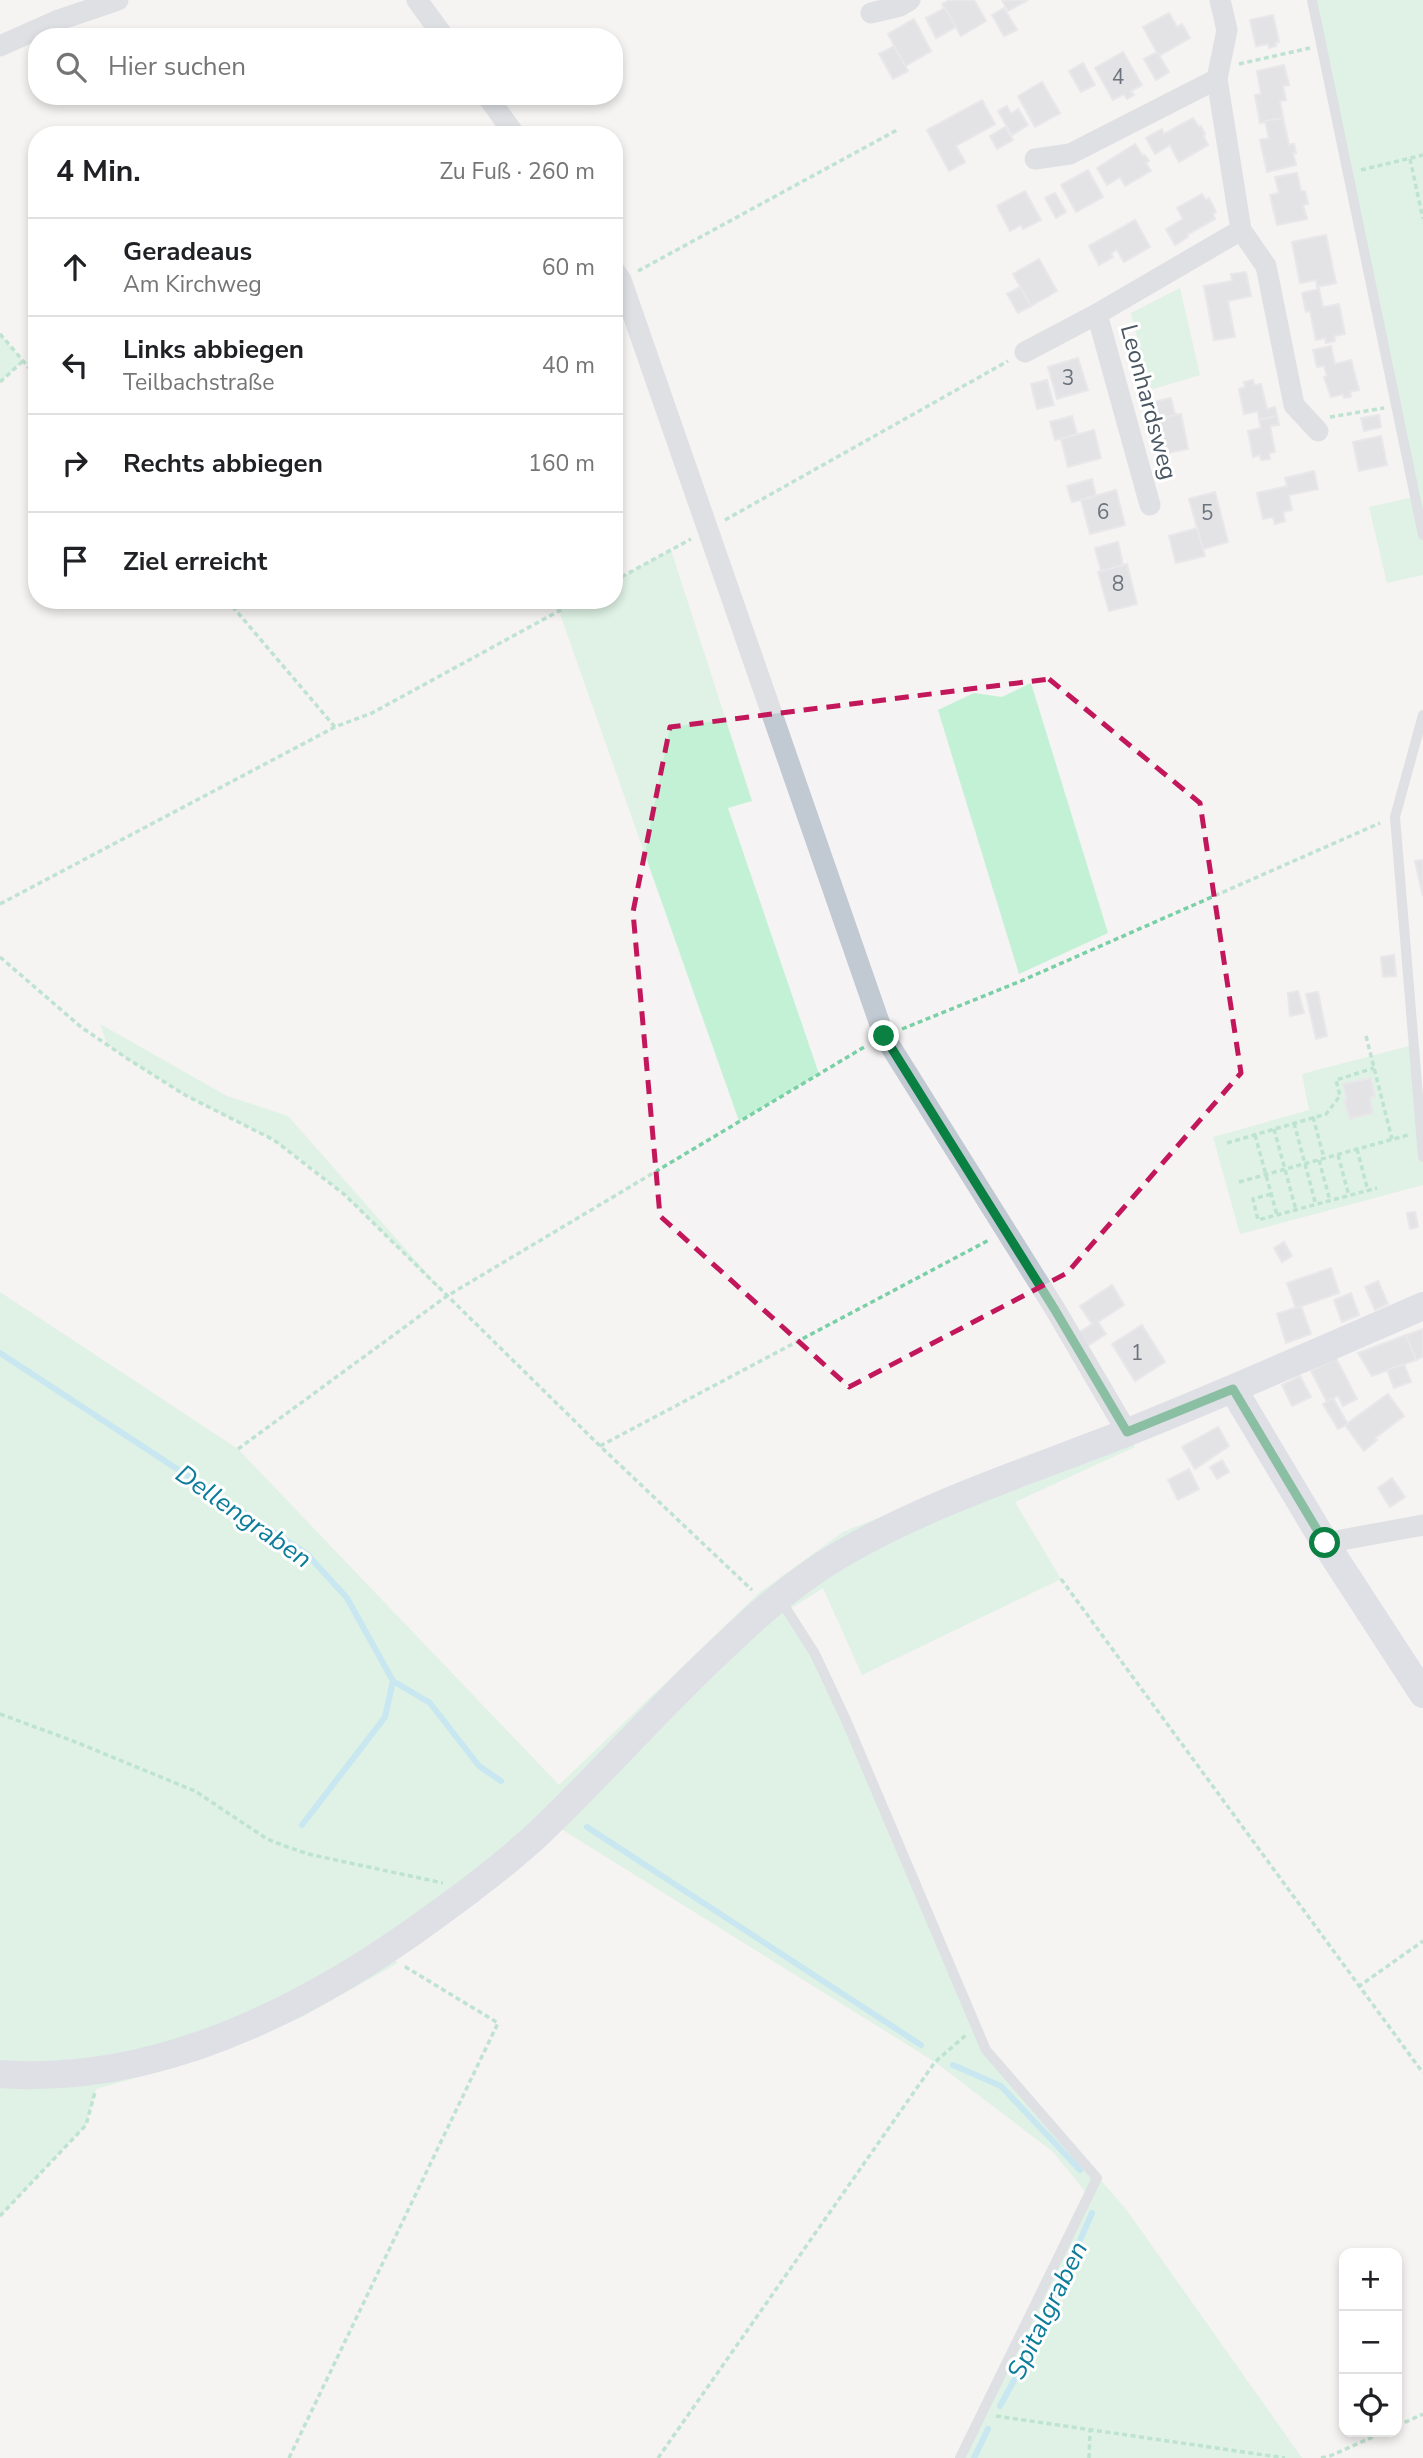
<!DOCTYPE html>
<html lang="de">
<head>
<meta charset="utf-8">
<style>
  body { margin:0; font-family:"Nunito Sans",sans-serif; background:#f6f6f6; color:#202124 }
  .controls { position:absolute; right:21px; bottom:21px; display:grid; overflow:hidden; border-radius:14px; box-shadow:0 4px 10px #0003 }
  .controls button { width:63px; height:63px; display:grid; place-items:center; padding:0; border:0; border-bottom:2px solid #e0e0e0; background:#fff; color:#202124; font:35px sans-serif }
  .stop { position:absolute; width:21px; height:21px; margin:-16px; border:5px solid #0b8043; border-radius:50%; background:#fff }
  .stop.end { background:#0b8043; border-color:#fff; box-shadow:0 2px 7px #0008 }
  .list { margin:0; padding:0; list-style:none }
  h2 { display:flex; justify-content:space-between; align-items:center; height:91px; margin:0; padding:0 28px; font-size:30px }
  h2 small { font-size:23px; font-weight:400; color:#757577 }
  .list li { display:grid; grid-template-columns:46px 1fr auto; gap:21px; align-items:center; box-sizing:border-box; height:98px; padding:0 28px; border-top:2px solid #e0e0e0 }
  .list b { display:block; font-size:26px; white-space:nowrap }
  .list p { margin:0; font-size:23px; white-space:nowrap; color:#757577 }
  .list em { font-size:23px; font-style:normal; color:#757577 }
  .icon { flex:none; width:38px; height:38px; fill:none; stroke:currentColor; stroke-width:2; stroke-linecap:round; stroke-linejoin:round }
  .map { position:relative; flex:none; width:1423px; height:2458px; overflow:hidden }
  .search { position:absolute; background:#fff; box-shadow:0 4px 10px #0003; left:28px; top:28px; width:595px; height:77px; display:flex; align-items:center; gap:18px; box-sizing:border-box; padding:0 24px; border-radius:28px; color:#757577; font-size:26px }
  .panel { position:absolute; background:#fff; box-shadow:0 4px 10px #0003; left:28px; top:126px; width:595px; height:483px; border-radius:28px }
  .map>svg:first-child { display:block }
  .green { fill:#c3f1d5 }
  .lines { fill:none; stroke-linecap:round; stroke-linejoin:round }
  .stream { stroke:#90daee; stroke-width:6 }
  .building { fill:#cdcfd5; stroke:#d7d9de; stroke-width:2 }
  .path { stroke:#7ad0a6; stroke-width:3.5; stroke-dasharray:5 3.5; stroke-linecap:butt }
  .lane { stroke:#c1cad2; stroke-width:10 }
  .street { stroke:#c1cad2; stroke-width:21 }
  .secondary { stroke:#c1cbd6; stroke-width:28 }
  .route { stroke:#0b8043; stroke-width:9 }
  .marked { fill:none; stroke:#c2185b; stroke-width:5; stroke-dasharray:14 9; stroke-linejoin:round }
  .labels { text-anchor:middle; stroke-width:6; stroke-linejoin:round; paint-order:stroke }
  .number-label { font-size:21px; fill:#6b747e }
  .street-label { font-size:24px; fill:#4a5661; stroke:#fff }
  .water-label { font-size:26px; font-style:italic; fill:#0c7c9b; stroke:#fff }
</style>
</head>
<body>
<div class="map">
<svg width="1423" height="2458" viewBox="0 0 1423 2458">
  <rect width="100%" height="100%" fill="#f5f3f3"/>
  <g class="green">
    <path d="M1312 0H1423V575L1387 583 1369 507 1414 497Z"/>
    <path d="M1180 288 1200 375 1150 390 1131 313Z"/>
    <path d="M0 334 23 361 0 382Z"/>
    <path d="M671 550 752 801 728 808 819 1074 739 1121 559 611 579 600H614V581Z"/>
    <path d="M1031 683 1108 933 1019 974 938 710 974 693 1002 697Z"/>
    <path d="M100 1024 227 1096 288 1116 447 1296 345 1195 312 1168 274 1140 185 1095 128 1059 107 1044Z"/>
    <path d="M1413 1045 1423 1157V1185L1240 1234 1213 1137 1309 1110 1302 1074Z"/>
    <path d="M0 1292 238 1449 559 1785 759 1593 843 1532 928 1498 1127 1432 1135 1447 1015 1502 1061 1579 862 1675 823 1588 787 1611 815 1654 986 2050 1126 2209 1302 2458H960L1088 2195 1053 2152 935 2062 550 1822 384 1954 398 1963 302 2017 203 2059 96 2089 86 2125 0 2216Z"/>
  </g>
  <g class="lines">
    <g class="stream">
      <path d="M0 1353 307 1554 347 1598 393 1681 430 1703 479 1766 501 1781"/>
      <path d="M302 1825 385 1717 393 1681"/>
      <path d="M587 1827 921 2045"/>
      <path d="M953 2065 1001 2086 1080 2170"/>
      <path d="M1000 2406 1035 2342 1092 2213"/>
      <path d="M974 2458 988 2429"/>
    </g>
  </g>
  <g class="building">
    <path d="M949 0H974L986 21 961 36 942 4Z"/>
    <path d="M1002 0H1028L1008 11Z"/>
    <path d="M945 8 956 27 936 38 926 18Z"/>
    <path d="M1004 8 1017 30 1004 36 992 15Z"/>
    <path d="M1169 13 1177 27 1182 24 1190 38 1159 56 1143 27Z"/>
    <path d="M1273 15 1279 42 1276 43V46L1269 48 1268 44 1256 46 1250 20Z"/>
    <path d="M914 19 931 51 905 66 888 34Z"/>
    <path d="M894 46 908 71 893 79 879 54Z"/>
    <path d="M1123 52 1142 85 1131 91 1134 95 1127 99 1124 94 1113 100 1095 68Z"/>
    <path d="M1157 52 1169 72 1156 80 1144 59Z"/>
    <path d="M1083 63 1095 85 1081 92 1069 71Z"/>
    <path d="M1284 65 1289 85 1283 86 1286 100 1280 101 1283 118 1260 123 1255 95 1261 94 1257 71Z"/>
    <path d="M1042 82 1060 113 1035 127 1018 96Z"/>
    <path d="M982 100 995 124 956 146 965 162 949 171 927 130Z"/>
    <path d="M1007 106 1011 114 1018 109 1028 125 1012 135 998 111Z"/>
    <path d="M1193 118 1199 127 1201 126 1205 134 1203 135 1208 145 1179 162 1170 145 1155 154 1146 138 1162 129 1164 134Z"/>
    <path d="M1283 118 1289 145 1294 144 1296 153H1293L1296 165 1267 172 1260 140 1269 138 1265 121Z"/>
    <path d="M1005 127 1013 140 997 149 990 136Z"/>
    <path d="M1135 144 1143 156 1145 155 1149 161 1146 163 1151 171 1125 186 1120 177 1107 185 1097 168Z"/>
    <path d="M1088 170 1103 197 1076 212 1061 185Z"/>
    <path d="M1297 173 1301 191H1305L1308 204 1303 205 1307 219 1277 225 1270 195 1279 193 1275 177Z"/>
    <path d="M1025 191 1041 220 1023 229 1021 225 1010 231 997 206Z"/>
    <path d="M1055 193 1066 212 1056 218 1045 198Z"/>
    <path d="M1202 194 1206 200 1209 198 1216 212 1213 214 1215 219 1187 235 1188 237 1175 245 1166 229 1183 219 1177 208Z"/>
    <path d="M1135 220 1150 247 1124 262 1117 250 1111 253 1113 257 1099 265 1089 246Z"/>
    <path d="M1326 235 1336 283 1317 287 1316 280 1300 283 1292 242Z"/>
    <path d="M1039 259 1057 291 1031 306 1013 274Z"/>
    <path d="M1246 272 1251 296 1228 301 1235 337 1214 340 1204 286 1232 281 1231 274Z"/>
    <path d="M1020 287 1031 306 1018 313 1007 294Z"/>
    <path d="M1319 289 1323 307 1339 304 1345 334 1334 336 1335 341 1326 343 1325 338 1316 340 1310 311 1306 312 1302 293Z"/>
    <path d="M1331 346 1335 364 1351 360 1359 390 1350 392 1351 397 1344 398 1343 394 1331 397 1324 377 1327 376 1324 366 1317 367 1313 350Z"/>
    <path d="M1078 358 1088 390 1057 399 1048 367Z"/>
    <path d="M1047 380 1054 405 1037 409 1031 384Z"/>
    <path d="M1253 380 1254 385 1261 384 1267 409 1275 407 1277 416 1259 420 1258 411 1244 414 1239 389 1245 387 1244 382Z"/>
    <path d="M1171 398 1175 415 1152 420 1148 403Z"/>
    <path d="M1181 414 1188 449 1163 454 1156 419Z"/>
    <path d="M1379 415 1381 427 1364 431 1361 418Z"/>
    <path d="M1072 416 1077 434 1055 440 1050 422Z"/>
    <path d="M1277 416 1279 425 1270 426 1275 452 1269 453 1270 459 1261 460 1260 455 1253 457 1248 431 1261 428 1259 420Z"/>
    <path d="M1094 430 1101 458 1068 467 1061 439Z"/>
    <path d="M1381 436 1387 465 1359 471 1353 442Z"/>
    <path d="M1314 471 1318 489 1289 495 1292 510 1283 512 1285 521 1275 524 1273 517 1263 519 1257 493 1287 486 1285 478Z"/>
    <path d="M1092 479 1096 496 1072 502 1067 486Z"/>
    <path d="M1116 490 1125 525 1090 534 1081 500Z"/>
    <path d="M1215 492 1228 542 1203 549 1189 499Z"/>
    <path d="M1197 528 1205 556 1176 563 1169 536Z"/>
    <path d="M1118 542 1123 565 1101 571 1095 548Z"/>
    <path d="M1127 564 1137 604 1109 611 1098 572Z"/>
    <path d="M1423 860V896L1415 861Z"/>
    <path d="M1394 955 1396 976 1383 977 1381 957Z"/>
    <path d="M1298 991 1304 1013 1290 1016 1288 993Z"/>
    <path d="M1318 992 1327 1036 1316 1039 1306 994Z"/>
    <path d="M1371 1078 1375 1097 1370 1098 1373 1113 1350 1119 1344 1100 1347 1099 1343 1084Z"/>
    <path d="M1415 1212 1418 1227 1410 1229 1407 1213Z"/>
    <path d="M1284 1242 1292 1256 1282 1262 1274 1248Z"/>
    <path d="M1331 1268 1339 1293 1296 1308 1287 1283Z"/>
    <path d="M1378 1281 1388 1304 1375 1310 1365 1287Z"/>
    <path d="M1112 1285 1124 1305 1098 1322 1106 1334 1089 1345 1080 1332 1092 1324 1080 1306Z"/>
    <path d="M1351 1293 1359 1315 1342 1322 1334 1300Z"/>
    <path d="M1301 1306 1311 1334 1286 1343 1277 1314Z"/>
    <path d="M1142 1325 1165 1362 1135 1381 1112 1344Z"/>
    <path d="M1423 1329V1357L1416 1360 1406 1335Z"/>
    <path d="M1406 1335 1416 1360 1372 1376 1358 1353Z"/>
    <path d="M1336 1358 1357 1399 1343 1406 1338 1396 1327 1402 1311 1371Z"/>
    <path d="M1404 1364 1411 1382 1394 1388 1387 1370Z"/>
    <path d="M1300 1376 1311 1397 1292 1406 1282 1385Z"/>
    <path d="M1388 1394 1404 1416 1375 1438 1377 1440 1364 1451 1345 1425Z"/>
    <path d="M1333 1398 1348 1424 1338 1429 1323 1404Z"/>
    <path d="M1218 1427 1229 1446 1195 1469 1182 1447Z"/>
    <path d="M1222 1460 1229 1472 1217 1479 1210 1467Z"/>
    <path d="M1189 1469 1199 1489 1178 1500 1168 1480Z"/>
    <path d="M1392 1478 1405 1497 1390 1507 1378 1488Z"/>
  </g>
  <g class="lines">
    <g class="path">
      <path d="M1239 64 1310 48"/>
      <path d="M1410 159 1423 219"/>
      <path d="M1361 170 1423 155"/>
      <path d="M638 271 897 130"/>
      <path d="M0 334 37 377"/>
      <path d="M0 382 23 361"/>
      <path d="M1330 417 1384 408"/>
      <path d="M725 520 1008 361"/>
      <path d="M614 581 691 539"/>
      <path d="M227 600 335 727"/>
      <path d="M0 904 335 727 372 713 579 600"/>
      <path d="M0 957 81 1027 128 1059 185 1095 274 1140 345 1195 600 1446 752 1590"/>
      <path d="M902 1029 1021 981 1380 823"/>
      <path d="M1366 1036 1392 1139"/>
      <path d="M1313 1117 1324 1158"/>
      <path d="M1294 1123 1316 1205"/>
      <path d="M1274 1129 1296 1210"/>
      <path d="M1255 1135 1277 1215"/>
      <path d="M1227 1143 1326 1114 1340 1096 1336 1080 1374 1068"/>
      <path d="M1357 1149 1368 1191"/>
      <path d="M1338 1155 1349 1196"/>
      <path d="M1319 1160 1330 1201"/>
      <path d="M1239 1182 1408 1135"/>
      <path d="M1271 1194 1253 1199 1258 1220 1377 1188"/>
      <path d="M600 1446 989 1240"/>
      <path d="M238 1449 447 1296 866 1046"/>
      <path d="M1061 1579 1423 2073"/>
      <path d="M0 1714 73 1741 195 1791 267 1839 285 1846 308 1854 443 1883"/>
      <path d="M1358 1987 1423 1941"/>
      <path d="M0 2216 86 2125 95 2092"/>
      <path d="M996 2416 1285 2458"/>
      <path d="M1397 2426 1423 2414"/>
      <path d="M289 2458 498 2023 404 1966"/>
      <path d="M658 2458 935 2062 966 2035"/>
      <path d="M1089 2458 1090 2430"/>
      <path d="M1321 2458 1330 2456 1384 2432"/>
    </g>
    <g class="lane">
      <path d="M1312 0 1423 535"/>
      <path d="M1423 715 1395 817 1423 1157"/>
      <path d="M775 1602 787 1610 815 1654 846 1720 986 2050 1097 2178 960 2458"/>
    </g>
    <g class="street">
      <path d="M417 0 444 37"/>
      <path d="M1220 0 1227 30 1217 79 1241 230 1266 266 1294 405 1318 431"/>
      <path d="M871 13 900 6 910 0"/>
      <path d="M0 46 56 21 118 0"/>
      <path d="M487 96 515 135"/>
      <path d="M1035 159 1070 154 1217 79"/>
      <path d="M614 270 621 280 884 1036 1055 1309 1127 1432"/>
      <path d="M1097 314 1150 505"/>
      <path d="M1025 352 1097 314 1241 230"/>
      <path d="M1325 1543 1423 1525"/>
    </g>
    <g class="secondary">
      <path d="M1233 1389 1325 1543 1423 1694"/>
      <path d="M0 2074C159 2086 310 2008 435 1916 471 1890 507 1863 539 1833 603 1772 661 1705 726 1645 762 1610 799 1578 843 1553 929 1503 1026 1472 1118 1436 1221 1395 1322 1350 1423 1306"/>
    </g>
  </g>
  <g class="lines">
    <path class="route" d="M884 1036 1055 1310 1127 1432 1233 1389 1325 1543"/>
  </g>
  <path d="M0 0H1423V2458H0ZM1049 679 1200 803 1241 1073 1067 1273 849 1387 660 1216 633 912 670 727Z" fill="#f5f3f3" fill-opacity=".55" fill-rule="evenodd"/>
  <path class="marked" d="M1049 679 1200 803 1241 1073 1067 1273 849 1387 660 1216 633 912 670 727Z"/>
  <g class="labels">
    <g class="number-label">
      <text x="1118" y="84">4</text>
      <text x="1068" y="385">3</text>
      <text x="1103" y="519">6</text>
      <text x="1207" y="520">5</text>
      <text x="1118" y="591">8</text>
      <text x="1137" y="1360">1</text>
    </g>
    <g class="street-label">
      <text transform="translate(1149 402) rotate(75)" y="8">Leonhardsweg</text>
    </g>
    <g class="water-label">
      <text transform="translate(244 1516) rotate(35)" y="9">Dellengraben</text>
      <text transform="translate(1047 2310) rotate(-64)" y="9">Spitalgraben</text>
    </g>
  </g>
</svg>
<div class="controls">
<button>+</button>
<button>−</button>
<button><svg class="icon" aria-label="locate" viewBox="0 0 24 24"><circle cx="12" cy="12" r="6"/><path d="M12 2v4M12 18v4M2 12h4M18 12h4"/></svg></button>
</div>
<div class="stop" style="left:1325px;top:1543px"></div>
<div class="stop end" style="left:884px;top:1036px"></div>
<div class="search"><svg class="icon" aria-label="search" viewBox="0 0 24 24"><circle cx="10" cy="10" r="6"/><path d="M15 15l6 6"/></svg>Hier suchen</div>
<section class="panel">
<h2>4 Min.<small>Zu Fuß · 260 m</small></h2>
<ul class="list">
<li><svg class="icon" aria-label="ahead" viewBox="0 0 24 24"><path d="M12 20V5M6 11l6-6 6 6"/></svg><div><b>Geradeaus</b><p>Am Kirchweg</p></div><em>60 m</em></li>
<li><svg class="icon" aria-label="left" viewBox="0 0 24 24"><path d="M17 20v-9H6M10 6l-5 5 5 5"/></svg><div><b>Links abbiegen</b><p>Teilbachstraße</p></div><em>40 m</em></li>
<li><svg class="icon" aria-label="right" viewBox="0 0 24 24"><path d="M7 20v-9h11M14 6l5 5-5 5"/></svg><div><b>Rechts abbiegen</b></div><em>160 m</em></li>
<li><svg class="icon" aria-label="arrive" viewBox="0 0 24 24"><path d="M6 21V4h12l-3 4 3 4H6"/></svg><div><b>Ziel erreicht</b></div></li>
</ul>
</section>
</div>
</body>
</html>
